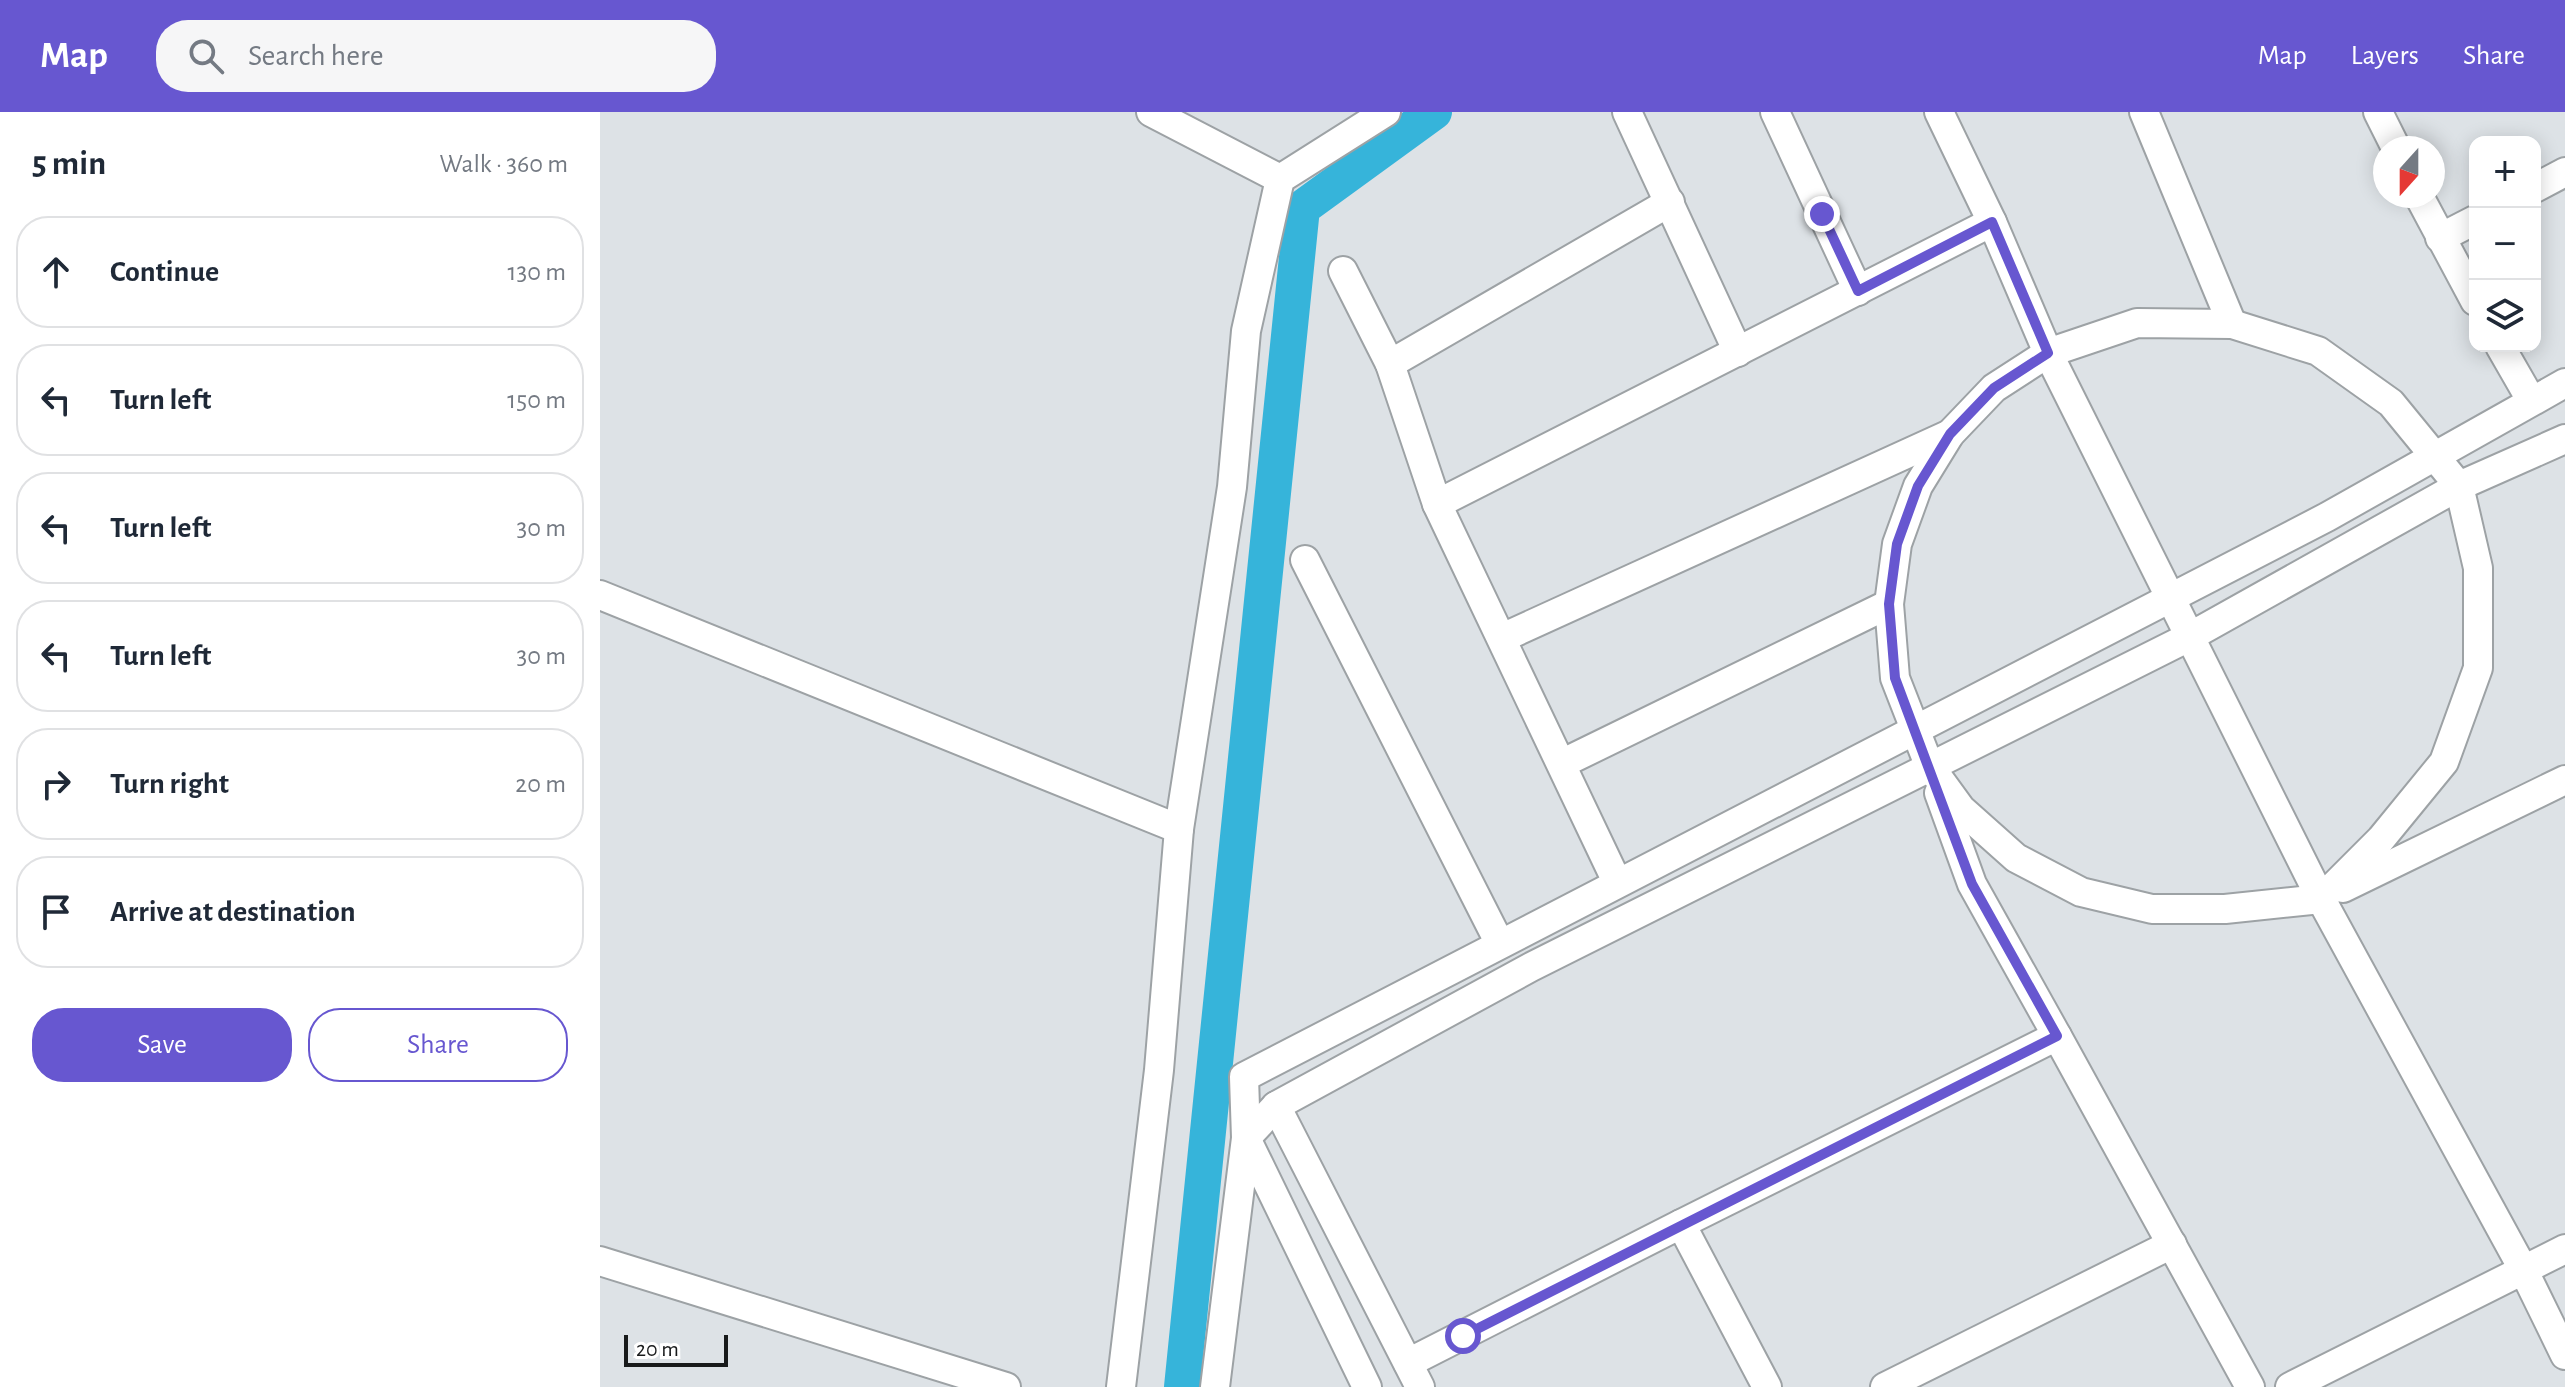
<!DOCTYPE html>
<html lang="en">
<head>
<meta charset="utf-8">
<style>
  body { margin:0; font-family:"Alegreya Sans",sans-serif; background:#f6f6f7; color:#1f2937 }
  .controls { position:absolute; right:24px; top:24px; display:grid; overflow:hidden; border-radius:16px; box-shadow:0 4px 20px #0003 }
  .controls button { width:72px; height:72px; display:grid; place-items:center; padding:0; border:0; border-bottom:2px solid #e0e1e3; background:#fff; color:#1f2937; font:40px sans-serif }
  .compass { position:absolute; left:1773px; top:24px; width:72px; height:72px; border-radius:50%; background:#fff; box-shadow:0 4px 20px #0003; rotate:201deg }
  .scale { position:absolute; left:24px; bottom:20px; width:104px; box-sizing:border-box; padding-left:8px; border:4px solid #181a1b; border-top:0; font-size:22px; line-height:28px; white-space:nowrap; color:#181a1b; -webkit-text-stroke:6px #fff; paint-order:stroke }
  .stop { position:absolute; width:24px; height:24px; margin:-18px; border:6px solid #6757d0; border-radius:50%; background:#fff }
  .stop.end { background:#6757d0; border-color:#fff; box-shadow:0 2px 8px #0008 }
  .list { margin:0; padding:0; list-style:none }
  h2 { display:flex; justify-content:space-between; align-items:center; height:104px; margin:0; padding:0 32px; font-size:34px }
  h2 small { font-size:26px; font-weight:400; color:#747a83 }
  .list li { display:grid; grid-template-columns:52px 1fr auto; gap:24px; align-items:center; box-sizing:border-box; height:112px; margin:0 16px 16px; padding:0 16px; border:2px solid #e0e1e3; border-radius:32px }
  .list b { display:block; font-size:30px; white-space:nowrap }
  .list em { font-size:26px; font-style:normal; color:#747a83 }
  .actions { display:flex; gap:16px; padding:24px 32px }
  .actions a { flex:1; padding:18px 0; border:2px solid #6757d0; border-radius:32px; text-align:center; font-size:28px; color:#6757d0 }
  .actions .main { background:#6757d0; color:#fff }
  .icon { flex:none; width:44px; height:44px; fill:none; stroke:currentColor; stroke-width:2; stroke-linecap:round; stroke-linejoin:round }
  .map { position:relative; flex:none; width:1965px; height:1275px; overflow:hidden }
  header { display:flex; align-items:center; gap:48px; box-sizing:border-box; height:112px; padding:0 40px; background:#6757d0; color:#fff }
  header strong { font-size:38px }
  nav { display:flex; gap:44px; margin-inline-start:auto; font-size:28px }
  .search { width:560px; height:72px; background:#f6f6f7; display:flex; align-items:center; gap:20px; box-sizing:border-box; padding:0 28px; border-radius:32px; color:#747a83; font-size:30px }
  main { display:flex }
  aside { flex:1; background:#fff }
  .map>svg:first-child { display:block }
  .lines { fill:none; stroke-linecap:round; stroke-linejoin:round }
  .canal { stroke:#36b4da; stroke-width:36 }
  .minor-casing { stroke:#9da2a5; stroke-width:32 }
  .minor { stroke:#fff; stroke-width:28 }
  .route { stroke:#6757d0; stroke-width:10 }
</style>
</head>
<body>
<header>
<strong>Map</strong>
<div class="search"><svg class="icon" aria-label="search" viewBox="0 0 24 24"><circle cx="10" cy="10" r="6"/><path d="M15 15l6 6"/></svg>Search here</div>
<nav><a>Map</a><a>Layers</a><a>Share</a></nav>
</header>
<main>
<aside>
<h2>5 min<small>Walk · 360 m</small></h2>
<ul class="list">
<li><svg class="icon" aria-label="ahead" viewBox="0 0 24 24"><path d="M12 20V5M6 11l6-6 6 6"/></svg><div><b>Continue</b></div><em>130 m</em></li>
<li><svg class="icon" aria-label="left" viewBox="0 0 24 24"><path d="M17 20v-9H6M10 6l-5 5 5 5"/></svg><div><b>Turn left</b></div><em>150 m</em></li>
<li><svg class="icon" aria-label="left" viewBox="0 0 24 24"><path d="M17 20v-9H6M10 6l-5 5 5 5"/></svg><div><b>Turn left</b></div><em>30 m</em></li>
<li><svg class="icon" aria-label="left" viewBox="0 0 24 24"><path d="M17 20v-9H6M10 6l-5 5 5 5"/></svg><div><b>Turn left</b></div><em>30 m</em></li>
<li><svg class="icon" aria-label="right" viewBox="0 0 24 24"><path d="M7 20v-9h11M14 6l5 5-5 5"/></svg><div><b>Turn right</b></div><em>20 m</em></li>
<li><svg class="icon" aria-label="arrive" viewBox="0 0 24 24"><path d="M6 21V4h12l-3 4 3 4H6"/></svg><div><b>Arrive at destination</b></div></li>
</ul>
<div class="actions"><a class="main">Save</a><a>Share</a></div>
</aside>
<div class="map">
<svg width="1965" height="1275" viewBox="0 0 1965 1275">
  <rect width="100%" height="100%" fill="#dde2e6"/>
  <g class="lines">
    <path class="canal" d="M582 1275 702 96 834 0"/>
    <g class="minor-casing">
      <g id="minor">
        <path d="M551 0 680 67"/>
        <path d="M1027 0 1138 240"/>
        <path d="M1175 0 1258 179"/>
        <path d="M1339 0 1392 110 1448 241 1721 787 1923 1157 1965 1243"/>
        <path d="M1544 0 1632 212"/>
        <path d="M1778 0 1796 36"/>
        <path d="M1935 76 1965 60"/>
        <path d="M1819 84 1875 189"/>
        <path d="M1840 126 1875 108"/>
        <path d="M743 159 790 252 837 392 1017 770"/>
        <path d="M1537 211 1632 212 1718 239 1791 291 1859 374 1878 456V556L1844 650 1781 727 1721 787 1625 797H1552L1481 780 1416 746 1361 697 1329 653 1295 566 1289 492 1297 432 1318 374 1350 322 1394 276 1448 241Z"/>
        <path d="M1900 234 1931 288"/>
        <path d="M790 252 1070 90"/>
        <path d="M837 392 1392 110"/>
        <path d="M705 448 900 832"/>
        <path d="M0 483 579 717"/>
        <path d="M902 526 1350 322"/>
        <path d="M963 651 1289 492"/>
        <path d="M1339 681 1372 772 1457 924"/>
        <path d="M1743 776 1965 668"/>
        <path d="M676 994 820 1275"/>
        <path d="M646 1026 676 994 931 855 1591 524 1859 374 1965 327"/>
        <path d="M646 1026 767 1275"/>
        <path d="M1081 1112 1457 924 1650 1275"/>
        <path d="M0 1149 406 1275"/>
        <path d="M808 1251 1081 1112 1167 1275"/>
        <path d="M521 1275 559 958 579 717 632 375 646 219 680 67 786 0"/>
        <path d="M615 1275 646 1026 644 965 1727 405 1965 271"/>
        <path d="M1285 1275 1572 1132"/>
        <path d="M1690 1275 1965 1137"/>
      </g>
    </g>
    <use href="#minor" class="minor"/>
  </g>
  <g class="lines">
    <path class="route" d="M863 1224 1457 924 1372 772 1295 566 1289 492 1297 432 1318 374 1350 322 1394 276 1448 241 1392 110 1258 179 1222 102"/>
  </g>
</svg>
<div class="controls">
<button>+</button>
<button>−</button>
<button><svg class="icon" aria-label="layers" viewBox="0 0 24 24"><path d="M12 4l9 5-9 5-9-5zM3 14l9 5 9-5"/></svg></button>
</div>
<svg class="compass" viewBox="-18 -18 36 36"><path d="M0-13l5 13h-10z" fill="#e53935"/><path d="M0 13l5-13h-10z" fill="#747a83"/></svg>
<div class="scale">20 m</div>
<div class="stop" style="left:863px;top:1224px"></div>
<div class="stop end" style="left:1222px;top:102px"></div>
</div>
</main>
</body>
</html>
